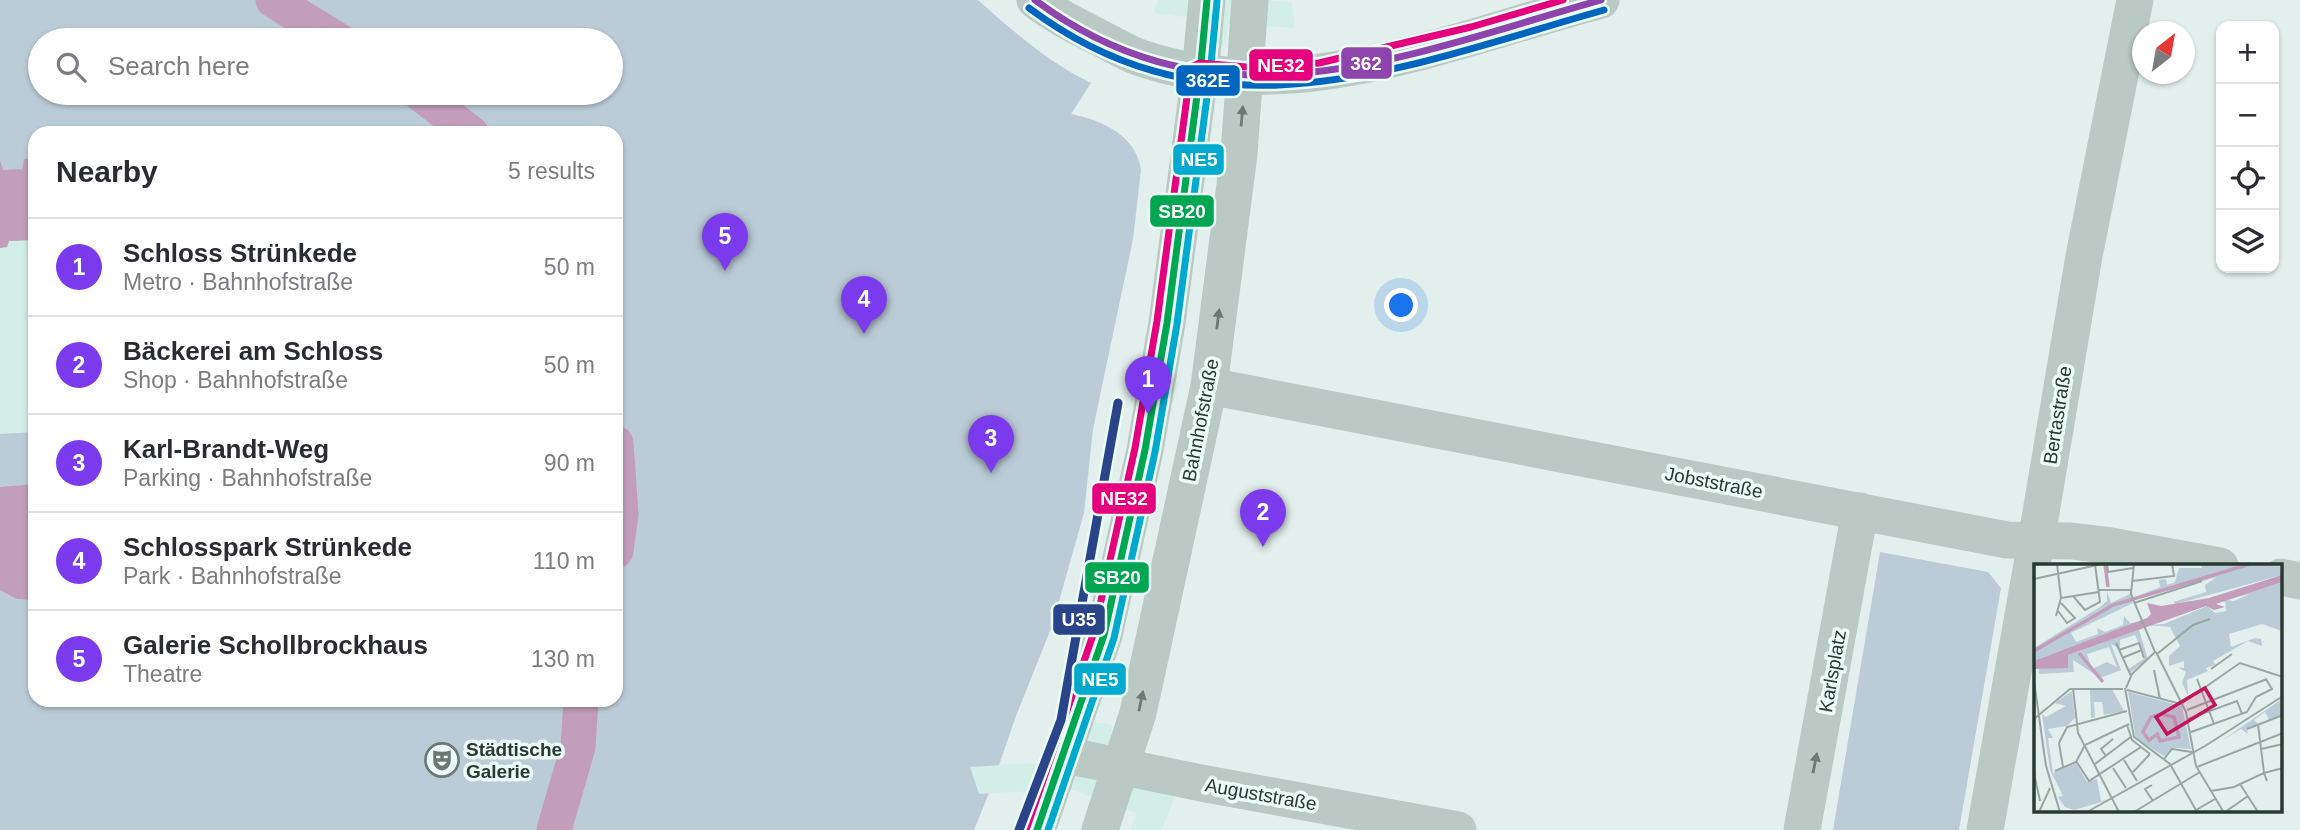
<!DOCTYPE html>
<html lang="en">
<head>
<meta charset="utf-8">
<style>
  body { margin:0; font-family:Arial,sans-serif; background:#f2f2f3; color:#2b2b33 }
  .controls { position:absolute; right:21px; top:21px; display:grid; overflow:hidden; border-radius:14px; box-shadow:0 2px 5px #0004 }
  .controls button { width:63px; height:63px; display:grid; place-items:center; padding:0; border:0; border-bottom:2px solid #e1e1e2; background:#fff; color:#2b2b33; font:35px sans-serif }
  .compass { position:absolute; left:2132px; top:21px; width:63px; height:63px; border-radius:50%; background:#fff; box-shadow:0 2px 5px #0004; rotate:31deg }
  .you { position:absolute; left:1402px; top:306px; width:24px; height:24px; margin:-18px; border:5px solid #fff; border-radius:50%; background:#1a73e8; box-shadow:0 0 0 10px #1a73e833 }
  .badge { display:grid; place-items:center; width:46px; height:46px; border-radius:50%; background:#7c3aed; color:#fff; font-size:23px; font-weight:700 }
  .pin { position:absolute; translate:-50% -58px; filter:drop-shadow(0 2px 4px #0008) }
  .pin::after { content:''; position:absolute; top:37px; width:24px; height:21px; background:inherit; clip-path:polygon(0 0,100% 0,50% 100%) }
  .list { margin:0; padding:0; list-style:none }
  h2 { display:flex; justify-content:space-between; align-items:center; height:91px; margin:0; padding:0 28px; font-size:30px }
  h2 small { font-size:23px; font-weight:400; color:#7c7c81 }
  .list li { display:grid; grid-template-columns:46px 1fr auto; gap:21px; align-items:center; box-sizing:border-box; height:98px; padding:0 28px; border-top:2px solid #e1e1e2 }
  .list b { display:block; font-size:26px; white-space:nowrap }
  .list p { margin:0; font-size:23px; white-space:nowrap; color:#7c7c81 }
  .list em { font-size:23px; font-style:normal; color:#7c7c81 }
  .icon { flex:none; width:38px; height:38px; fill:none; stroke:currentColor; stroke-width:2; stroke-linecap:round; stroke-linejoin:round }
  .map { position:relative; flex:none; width:2300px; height:830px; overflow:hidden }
  .search { position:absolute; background:#fff; box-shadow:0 2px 5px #0004; left:28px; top:28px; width:595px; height:77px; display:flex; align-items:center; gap:18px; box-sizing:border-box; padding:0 24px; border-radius:38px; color:#7c7c81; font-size:26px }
  .panel { position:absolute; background:#fff; box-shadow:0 2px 5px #0004; left:28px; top:126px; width:595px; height:581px; border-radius:21px }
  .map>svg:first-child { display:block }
  .green { fill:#bcccd7; fill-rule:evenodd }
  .plaza { fill:#d2eee7 }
  .water { fill:#c29ebb }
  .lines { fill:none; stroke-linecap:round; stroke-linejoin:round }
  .canal { stroke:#c29ebb; stroke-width:35 }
  .minor { stroke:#bbc9c4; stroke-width:37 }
  .bus-1-casing { stroke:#ebfbf7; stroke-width:12 }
  .bus-2-casing { stroke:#ebfbf7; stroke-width:12 }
  .bus-3-casing { stroke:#ebfbf7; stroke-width:12 }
  .bus-4-casing { stroke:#ebfbf7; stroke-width:12 }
  .bus-5-casing { stroke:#ebfbf7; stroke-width:12 }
  .bus-1 { stroke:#00a651; stroke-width:7 }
  .bus-2 { stroke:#00a9ce; stroke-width:7 }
  .bus-3 { stroke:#e5007d; stroke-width:7 }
  .bus-4 { stroke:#8e44ad; stroke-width:7 }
  .bus-5 { stroke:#0065bd; stroke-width:7 }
  .metro-1-casing { stroke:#ebfbf7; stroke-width:14 }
  .metro-1 { stroke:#294488; stroke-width:9 }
  .oneway { fill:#6b7a74 }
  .labels { text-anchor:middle; stroke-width:7; stroke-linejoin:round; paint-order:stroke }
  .street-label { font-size:19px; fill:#293a32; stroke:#ebfbf7 }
  .poi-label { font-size:19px; font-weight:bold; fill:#293a32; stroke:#ebfbf7; text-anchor:start }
  .inset-river { fill:none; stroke:#c29ebb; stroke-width:3.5 }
  .inset-road { fill:none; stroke:#99a7a2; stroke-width:2 }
  .view { fill:#c2185b; fill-opacity:0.15; stroke:#c2185b; stroke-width:3.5 }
  .inset-edge { fill:none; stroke:#293a32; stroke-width:3.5 }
  .line-badge { stroke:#ebfbf7; stroke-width:2.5 }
  .badge-label { font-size:19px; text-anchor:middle; font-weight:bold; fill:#fff }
</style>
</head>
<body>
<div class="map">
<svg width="2300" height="830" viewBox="0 0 2300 830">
  <rect width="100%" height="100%" fill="#e3efec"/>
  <g class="green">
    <path d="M0 0H978C1014 32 1048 62 1091 83L1071 114C1102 120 1137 136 1141 170L1133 239 1093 429 1084 513 1052 626 1016 716 991 788 974 830H0ZM40 40H611V93H40ZM35 133H616V700H35Z"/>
    <path d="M1880 552 1988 572 2001 588 1959 830H1833Z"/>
  </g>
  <g class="plaza">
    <path d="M1158 0H1268L1292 3 1295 28 1228 24 1224 46 1190 40 1194 18 1154 13Z"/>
    <path d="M32 240 35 260V432L0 434V248L7 247 9 241Z"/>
    <path d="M1077 719 1112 725 1111 734 1178 788 1162 830H1131L1136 813 1069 789 979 794 970 767 1068 761Z"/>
  </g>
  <g class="water">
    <path d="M35 158V260L32 240 9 241 7 247 0 248V160L3 170 22 169 24 159Z"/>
    <path d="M35 484V600L17 599 0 590V487Z"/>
  </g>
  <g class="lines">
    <g class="canal">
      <path d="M273 0 338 40"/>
      <path d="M419 93 471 133"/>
      <path d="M616 443 621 514 616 551"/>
      <path d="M554 830 578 747 581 700"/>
    </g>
    <g class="minor">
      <path d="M1035 0C1054 15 1078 27 1100 38 1112 44 1125 52 1138 57 1291 111 1453 39 1601 0"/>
      <path d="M1209 386 2007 540 2071 541 2105 545 2220 566"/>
      <path d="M2281 577 2300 581"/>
      <path d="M1065 755 1201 783 1458 830"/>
      <path d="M1037 830 1104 635 1145 450 1167 323 1200 73 1207 0"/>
      <path d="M1100 830 1138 713 1209 386 1239 154 1250 0"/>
      <path d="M1802 830 1860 511"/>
      <path d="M1985 830 2036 542 2084 256 2135 0"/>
    </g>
    <g class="bus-1-casing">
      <path id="bus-1" d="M1037 830 1104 635 1145 450 1167 323 1200 73 1207 0"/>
    </g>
    <g class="bus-2-casing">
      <path id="bus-2" d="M1048 830 1114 638 1155 452 1177 324 1210 74 1217 1"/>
    </g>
    <g class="bus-3-casing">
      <path id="bus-3" d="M1027 827 1094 632 1135 448 1157 321 1191 67 1200 63 1246 67 1319 63 1471 27 1563 0"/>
    </g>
    <g class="bus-4-casing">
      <path id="bus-4" d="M1035 0C1218 137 1406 55 1601 0"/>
    </g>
    <g class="bus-5-casing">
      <path id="bus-5" d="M1029 8C1216 148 1405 66 1604 10"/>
    </g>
    <use href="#bus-1" class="bus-1"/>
    <use href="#bus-2" class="bus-2"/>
    <use href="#bus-3" class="bus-3"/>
    <use href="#bus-4" class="bus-4"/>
    <use href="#bus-5" class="bus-5"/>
    <g class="metro-1-casing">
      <path id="metro-1" d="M1019 830 1061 720 1118 403"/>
    </g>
    <use href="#metro-1" class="metro-1"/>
  </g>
  <defs><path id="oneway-solid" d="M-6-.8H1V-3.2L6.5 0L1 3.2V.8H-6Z" transform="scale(1.75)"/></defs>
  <g class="oneway">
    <use href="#oneway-solid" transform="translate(1242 116) rotate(-85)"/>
    <use href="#oneway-solid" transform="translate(1218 319) rotate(-83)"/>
    <use href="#oneway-solid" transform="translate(1141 701) rotate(-78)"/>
    <use href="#oneway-solid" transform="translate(1815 763) rotate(-79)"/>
  </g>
  <defs>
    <g id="theatre-ring" transform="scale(1.75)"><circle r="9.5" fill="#ebfbf7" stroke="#6a7973" stroke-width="1.5"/><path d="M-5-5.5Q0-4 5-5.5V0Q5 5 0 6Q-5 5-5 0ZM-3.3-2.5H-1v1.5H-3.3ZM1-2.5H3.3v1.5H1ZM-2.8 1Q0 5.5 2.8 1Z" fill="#6a7973"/></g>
  </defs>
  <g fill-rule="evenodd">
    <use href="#theatre-ring" x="442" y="760"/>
  </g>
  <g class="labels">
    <g class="street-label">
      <text transform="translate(2057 415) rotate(-81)" y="7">Bertastraße</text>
      <text transform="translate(1200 420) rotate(-79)" y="7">Bahnhofstraße</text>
      <text transform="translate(1714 482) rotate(11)" y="7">Jobststraße</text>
      <text transform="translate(1832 671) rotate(-80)" y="7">Karlsplatz</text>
      <text transform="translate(1261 794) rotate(10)" y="7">Auguststraße</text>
    </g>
    <g class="poi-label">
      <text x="466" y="756">Städtische<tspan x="466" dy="22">Galerie</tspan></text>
    </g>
  </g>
  <g transform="translate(2034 564)">
    <rect width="248" height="248" fill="#e3efec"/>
    <path d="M166 0H213L99 34 126 23 125 16 132 15 133 21 141 18 145 4H168ZM217 0H245L248 11 142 40 139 38 172 28 171 21 183 13 100 36ZM248 18V67L228 60 195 70 197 83 221 74 227 75 228 82 214 77 179 97 181 101 172 104 174 107 153 116 154 132 148 119 152 108 144 103 150 104V97L135 102V92L146 82 136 63 113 61 130 60 173 42 181 49 192 47 191 36 200 37 216 30 198 34ZM73 27 77 39 96 30 99 39 37 69 42 78 64 70 63 64 71 68 89 61 90 52 96 59 105 58 0 97V84L66 43 73 37ZM109 64 105 66 114 95 96 109 93 106 111 94 101 71 86 76V85L77 80 87 106 66 114 39 96 40 108 5 110V104L1 106 10 101 34 104V91ZM75 83 83 103 73 98 58 105 53 90ZM56 125H78L90 147 70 151 68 138H60L61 153 57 154ZM38 127 41 154 33 162 14 165 19 174H14L19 209 42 199 53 218 63 215 67 237 77 235 40 246 31 243 24 233 29 232 16 206 8 150 12 153 32 142 21 139ZM94 128 148 142 157 185 142 184 130 192 102 175ZM248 135V151L235 156 231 148 220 156 224 160 213 165 214 170 207 165 187 177Z" fill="#bcccd7" fill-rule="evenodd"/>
    <path d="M248 11V18L182 40 191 43 180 46 172 42 34 91V104L0 105V97L113 54 117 50 113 39 127 42 175 34Z" fill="#c29ebb"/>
    <path class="inset-river" d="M71 0 74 23M0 87 79 41 216 0M45 89 69 118M124 172 126 177 145 173 140 153 127 150 117 153 109 168 115 176 125 169"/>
    <path class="inset-road" d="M73 0 74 8 99 4M0 15 68 0M98 17 140 12 138 0M65 26H97M39 32 51 46 66 38 61 0M27 34 65 28M100 39 168 17M24 47 33 59 41 54 27 39M22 52 27 34 23 0M82 79 97 112M85 86 105 79 110 94M122 88 152 148 162 202 189 247M123 90 159 61 176 55M88 94 108 86M177 105 198 90M120 106 126 135M163 115 180 160M0 117 12 202 26 248M39 124 44 169 85 248M91 124 100 173 136 200 163 248M92 124 98 110 121 88 97 30 100 0M93 126 147 140 206 99 249 113M153 146 233 115M0 155 36 125H89M154 155 203 137 208 150M93 161 98 176 116 190M213 165 249 151M157 168 213 148 222 133 238 125 232 115M227 185 249 180M72 192 67 185 79 175M130 195 138 185 158 188M90 196 103 217M42 197 55 217 107 183M61 200 98 172M29 203 25 179 33 163 93 147M163 203 249 169M79 204 92 224M21 207 42 198 51 181 95 160M99 208 116 190M0 209 6 237M233 217 230 209 249 204M206 220 224 248M118 221 111 225 119 237M177 227 200 223 230 209 224 160M162 246 181 235M5 248 16 224M53 248 171 182 249 132M100 248 166 208M191 248 214 232"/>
    <path class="view" d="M171 124 181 141 133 170 122 153Z"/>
    <rect width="248" height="248" class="inset-edge"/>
  </g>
  <g class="line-badge">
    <rect x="1340" y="46" width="53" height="34" rx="7" fill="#8e44ad"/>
    <rect x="1248" y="48" width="66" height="34" rx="7" fill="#e5007d"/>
    <rect x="1175" y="64" width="66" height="33" rx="7" fill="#0065bd"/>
    <rect x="1172" y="143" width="53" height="33" rx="7" fill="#00a9ce"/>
    <rect x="1149" y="194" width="66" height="34" rx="7" fill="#00a651"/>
    <rect x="1091" y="482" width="66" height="33" rx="7" fill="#e5007d"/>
    <rect x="1084" y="561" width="66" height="33" rx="7" fill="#00a651"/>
    <rect x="1052" y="603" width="54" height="33" rx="7" fill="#294488"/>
    <rect x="1073" y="662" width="54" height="34" rx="7" fill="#00a9ce"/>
  </g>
  <g class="badge-label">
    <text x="1366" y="70">362</text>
    <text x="1281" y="72">NE32</text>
    <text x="1208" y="87">362E</text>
    <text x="1199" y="166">NE5</text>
    <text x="1182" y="218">SB20</text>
    <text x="1124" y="505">NE32</text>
    <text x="1117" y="584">SB20</text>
    <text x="1079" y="626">U35</text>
    <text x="1100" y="686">NE5</text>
  </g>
</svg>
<div class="controls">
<button>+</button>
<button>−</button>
<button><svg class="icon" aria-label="locate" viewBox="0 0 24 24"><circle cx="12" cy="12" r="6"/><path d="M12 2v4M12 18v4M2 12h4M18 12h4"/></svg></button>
<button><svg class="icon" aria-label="layers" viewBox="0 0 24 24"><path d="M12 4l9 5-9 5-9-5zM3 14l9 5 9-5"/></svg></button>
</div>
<svg class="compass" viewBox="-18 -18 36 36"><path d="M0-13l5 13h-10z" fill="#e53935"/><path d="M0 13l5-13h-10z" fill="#7c7c81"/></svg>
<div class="you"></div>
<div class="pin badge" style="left:1148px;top:414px">1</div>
<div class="pin badge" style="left:1263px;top:547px">2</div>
<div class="pin badge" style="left:991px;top:473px">3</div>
<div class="pin badge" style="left:864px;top:334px">4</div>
<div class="pin badge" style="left:725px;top:271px">5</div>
<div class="search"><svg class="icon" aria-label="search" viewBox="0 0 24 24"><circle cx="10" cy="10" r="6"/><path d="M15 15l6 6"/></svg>Search here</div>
<section class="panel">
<h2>Nearby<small>5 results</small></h2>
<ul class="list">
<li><span class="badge">1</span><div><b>Schloss Strünkede</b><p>Metro · Bahnhofstraße</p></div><em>50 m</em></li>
<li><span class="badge">2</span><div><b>Bäckerei am Schloss</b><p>Shop · Bahnhofstraße</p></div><em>50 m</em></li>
<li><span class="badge">3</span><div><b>Karl-Brandt-Weg</b><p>Parking · Bahnhofstraße</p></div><em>90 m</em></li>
<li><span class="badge">4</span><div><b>Schlosspark Strünkede</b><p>Park · Bahnhofstraße</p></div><em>110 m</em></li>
<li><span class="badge">5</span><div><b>Galerie Schollbrockhaus</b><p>Theatre</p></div><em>130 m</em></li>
</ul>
</section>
</div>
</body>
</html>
